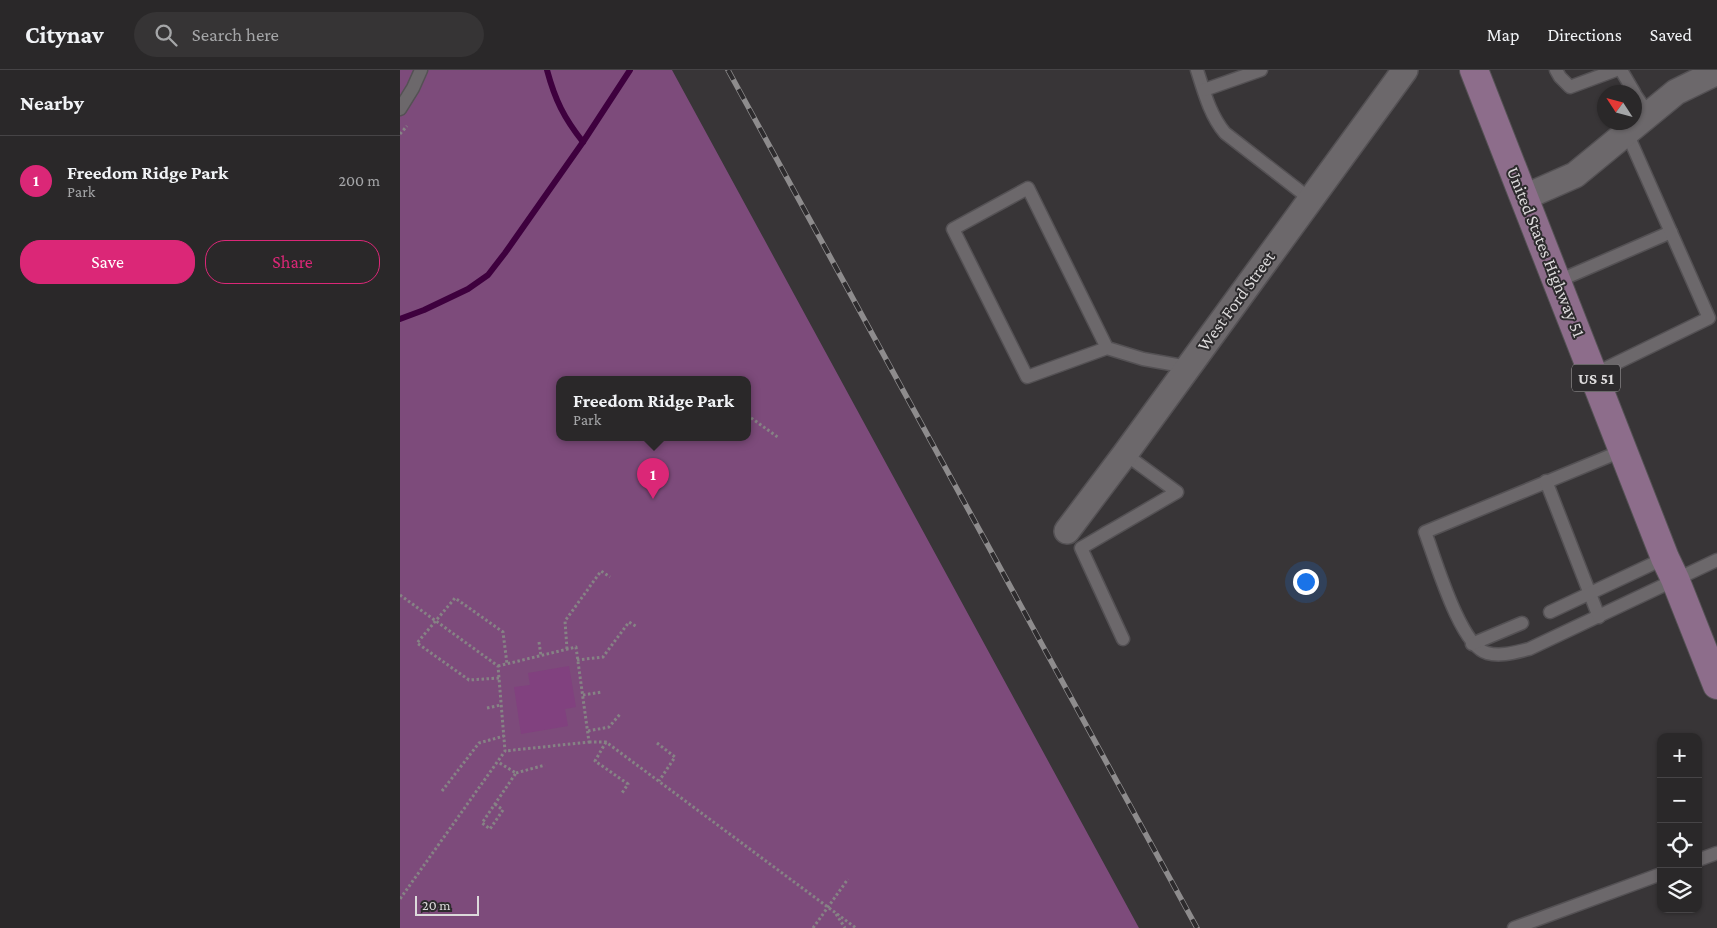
<!DOCTYPE html>
<html lang="en">
<head>
<meta charset="utf-8">
<style>
  body { margin:0; font-family:"Crimson Pro",serif; background:#363435; color:#f1f3f6 }
  .controls { position:absolute; right:15px; bottom:15px; display:grid; overflow:hidden; border-radius:10px; box-shadow:0 1px 4px #0004 }
  .controls button { width:45px; height:45px; display:grid; place-items:center; padding:0; border:0; border-bottom:1px solid #464446; background:#2a2829; color:#f1f3f6; font:25px sans-serif }
  .compass { position:absolute; left:1197px; top:15px; width:45px; height:45px; border-radius:50%; background:#2a2829; box-shadow:0 1px 4px #0004; rotate:306deg }
  .scale { position:absolute; left:15px; bottom:12px; width:64px; box-sizing:border-box; padding-left:5px; border:2px solid #dcdadb; border-top:0; font-size:14px; line-height:18px; white-space:nowrap; color:#dcdadb; -webkit-text-stroke:4px #2d2b2d; paint-order:stroke }
  .you { position:absolute; left:905px; top:511px; width:18px; height:18px; margin:-12px; border:4px solid #fff; border-radius:50%; background:#1a73e8; box-shadow:0 0 0 8px #1a73e833 }
  .badge { display:grid; place-items:center; width:32px; height:32px; border-radius:50%; background:#db2777; color:#fff; font-size:16px; font-weight:700 }
  .pin { position:absolute; translate:-50% -41px; filter:drop-shadow(0 1px 2px #0008) }
  .pin::after { content:''; position:absolute; top:26px; width:18px; height:15px; background:inherit; clip-path:polygon(0 0,100% 0,50% 100%) }
  .popup { position:absolute; left:156px; top:306px; width:195px; height:65px; box-sizing:border-box; display:grid; place-content:center; border-radius:10px; background:#2a2829; filter:drop-shadow(0 1px 4px #0005); font-size:16px; white-space:nowrap; color:#a5a6a8 }
  .popup b { font-size:19px; color:#f1f3f6 }
  .popup::after { content:''; position:absolute; left:50%; top:100%; margin-left:-10px; border:10px solid transparent; border-top-color:#2a2829 }
  .list { margin:0; padding:0; list-style:none }
  h2 { display:flex; justify-content:space-between; align-items:center; height:65px; margin:0; padding:0 20px; font-size:21px }
  h2 small { font-size:16px; font-weight:400; color:#a5a6a8 }
  .list li { display:grid; grid-template-columns:32px 1fr auto; gap:15px; align-items:center; box-sizing:border-box; height:90px; padding:0 20px; border-top:1px solid #464446 }
  .list b { display:block; font-size:19px; white-space:nowrap }
  .list p { margin:0; font-size:16px; white-space:nowrap; color:#a5a6a8 }
  .list em { font-size:16px; font-style:normal; color:#a5a6a8 }
  .actions { display:flex; gap:10px; padding:15px 20px }
  .actions a { flex:1; padding:11px 0; border:1px solid #db2777; border-radius:20px; text-align:center; font-size:18px; color:#db2777 }
  .actions .main { background:#db2777; color:#fff }
  .icon { flex:none; width:28px; height:28px; fill:none; stroke:currentColor; stroke-width:2; stroke-linecap:round; stroke-linejoin:round }
  .map { position:relative; flex:none; width:1317px; height:858px; overflow:hidden }
  header { display:flex; align-items:center; gap:30px; box-sizing:border-box; height:70px; padding:0 25px; background:#2a2829; border-bottom:1px solid #464446 }
  header strong { font-size:24px }
  nav { display:flex; gap:28px; margin-inline-start:auto; font-size:18px }
  .search { width:350px; height:45px; background:#363435; display:flex; align-items:center; gap:12px; box-sizing:border-box; padding:0 18px; border-radius:28px; color:#a5a6a8; font-size:19px }
  main { display:flex }
  aside { flex:1; background:#2a2829 }
  .map>svg:first-child { display:block }
  .green { fill:#7d4b7b; fill-rule:evenodd }
  .lines { fill:none; stroke-linecap:round; stroke-linejoin:round }
  .stream { stroke:#3e003e; stroke-width:6 }
  .building { fill:#81417f }
  .lane-casing { stroke:#545154; stroke-width:15 }
  .street-casing { stroke:#545154; stroke-width:28 }
  .primary-casing { stroke:#545154; stroke-width:30 }
  .path { stroke:#868385; stroke-width:3; stroke-dasharray:2.5 2.5; stroke-linecap:butt }
  .lane { stroke:#6c686b; stroke-width:12 }
  .street { stroke:#6c686b; stroke-width:25 }
  .primary { stroke:#8d6d8b; stroke-width:28 }
  .rail-casing { stroke:#8e8c8d; stroke-width:5.5 }
  .rail { stroke:#2d2b2d; stroke-width:4; stroke-dasharray:11; stroke-linecap:butt }
  .labels { text-anchor:middle; stroke-width:4; stroke-linejoin:round; paint-order:stroke }
  .shield { fill:#2d2b2d; stroke:#a8a6a7; stroke-width:1 }
  .shield-label { font-size:16px; font-weight:bold; fill:#dcdadb }
  .street-label { font-size:18px; fill:#dcdadb; stroke:#2d2b2d }
</style>
</head>
<body>
<header>
<strong>Citynav</strong>
<div class="search"><svg class="icon" aria-label="search" viewBox="0 0 24 24"><circle cx="10" cy="10" r="6"/><path d="M15 15l6 6"/></svg>Search here</div>
<nav><a>Map</a><a>Directions</a><a>Saved</a></nav>
</header>
<main>
<aside>
<h2>Nearby<small></small></h2>
<ul class="list">
<li><span class="badge">1</span><div><b>Freedom Ridge Park</b><p>Park</p></div><em>200 m</em></li>
</ul>
<div class="actions"><a class="main">Save</a><a>Share</a></div>
</aside>
<div class="map">
<svg width="1317" height="858" viewBox="0 0 1317 858">
  <rect width="100%" height="100%" fill="#383537"/>
  <path class="green" d="M0 0H272L739 858H0ZM159 310H347V368H159Z"/>
  <g class="lines">
    <g class="stream">
      <path d="M147 0C155 30 164 48 183 72L230 0"/>
      <path d="M0 249 24 240 68 219 88 205 105 183 183 72"/>
    </g>
  </g>
  <path class="building" d="M169 596 176 637 165 639 168 656 121 664 114 617 130 615 128 603Z"/>
  <g class="lines">
    <g class="lane-casing">
      <g id="lane">
        <path d="M797 0C804 22 810 45 825 63L910 129"/>
        <path d="M1156 0 1160 7 1170 17 1216 0"/>
        <path d="M1221 0 1234 22"/>
        <path d="M804 20 861 0"/>
        <path d="M1234 23 1249 45"/>
        <path d="M0 39 13 18 21 0"/>
        <path d="M1158 211 1271 162"/>
        <path d="M707 278 628 118 553 159 627 307 707 278 743 289 788 297"/>
        <path d="M1194 304 1309 248 1227 63"/>
        <path d="M1224 380 1025 462C1035 488 1060 576 1087 583 1101 587 1116 582 1129 579L1317 490"/>
        <path d="M1146 411 1199 547"/>
        <path d="M1150 542 1265 488"/>
        <path d="M723 569 681 478 777 422 725 384"/>
        <path d="M1072 574 1122 553"/>
        <path d="M1298 790 1317 783"/>
        <path d="M1114 858 1261 804"/>
      </g>
    </g>
    <g class="street-casing">
      <g id="street">
        <path d="M1125 127 1175 105 1276 22 1317 2"/>
        <path d="M667 461 725 384 1005 0"/>
      </g>
    </g>
    <g class="primary-casing">
      <path id="primary" d="M1074 0 1265 488 1275 509 1317 615"/>
    </g>
    <g class="path">
      <path d="M0 64 7 56"/>
      <path d="M347 345 379 368"/>
      <path d="M0 525 98 596 105 681 0 829"/>
      <path d="M139 572 141 586"/>
      <path d="M167 579 165 551 201 501 210 507"/>
      <path d="M177 590 203 587 229 552 237 557"/>
      <path d="M98 596 176 577 189 672 105 681"/>
      <path d="M99 608 69 610 17 573 55 528 103 562 107 594"/>
      <path d="M183 625 202 622"/>
      <path d="M87 638 101 635"/>
      <path d="M188 661 209 657 221 643"/>
      <path d="M189 672H206L456 858"/>
      <path d="M206 672 195 691 228 714 222 723"/>
      <path d="M257 673 275 687 259 711"/>
      <path d="M116 703 145 695"/>
      <path d="M42 721 79 673 104 666"/>
      <path d="M95 734 103 740 90 759 82 753 116 703 98 692"/>
      <path d="M436 844 445 858"/>
      <path d="M413 858 448 809"/>
    </g>
    <use href="#lane" class="lane"/>
    <use href="#street" class="street"/>
    <use href="#primary" class="primary"/>
    <g class="rail-casing">
      <path id="rail" d="M328 0 797 858"/>
    </g>
    <use href="#rail" class="rail"/>
  </g>
  <g class="labels">
    <rect class="shield" x="1172" y="294.5" width="48" height="27" rx="4"/>
    <g class="shield-label">
      <text x="1196" y="314">US 51</text>
    </g>
    <g class="street-label">
      <text transform="translate(1146 182) rotate(68)" y="6">United States Highway 51</text>
      <text transform="translate(836 231) rotate(-54)" y="6">West Ford Street</text>
    </g>
  </g>
</svg>
<div class="controls">
<button>+</button>
<button>−</button>
<button><svg class="icon" aria-label="locate" viewBox="0 0 24 24"><circle cx="12" cy="12" r="6"/><path d="M12 2v4M12 18v4M2 12h4M18 12h4"/></svg></button>
<button><svg class="icon" aria-label="layers" viewBox="0 0 24 24"><path d="M12 4l9 5-9 5-9-5zM3 14l9 5 9-5"/></svg></button>
</div>
<svg class="compass" viewBox="-18 -18 36 36"><path d="M0-13l5 13h-10z" fill="#e53935"/><path d="M0 13l5-13h-10z" fill="#a5a6a8"/></svg>
<div class="scale">20 m</div>
<div class="you"></div>
<div class="pin badge" style="left:253px;top:429px">1</div>
<div class="popup"><b>Freedom Ridge Park</b>Park</div>
</div>
</main>
</body>
</html>
